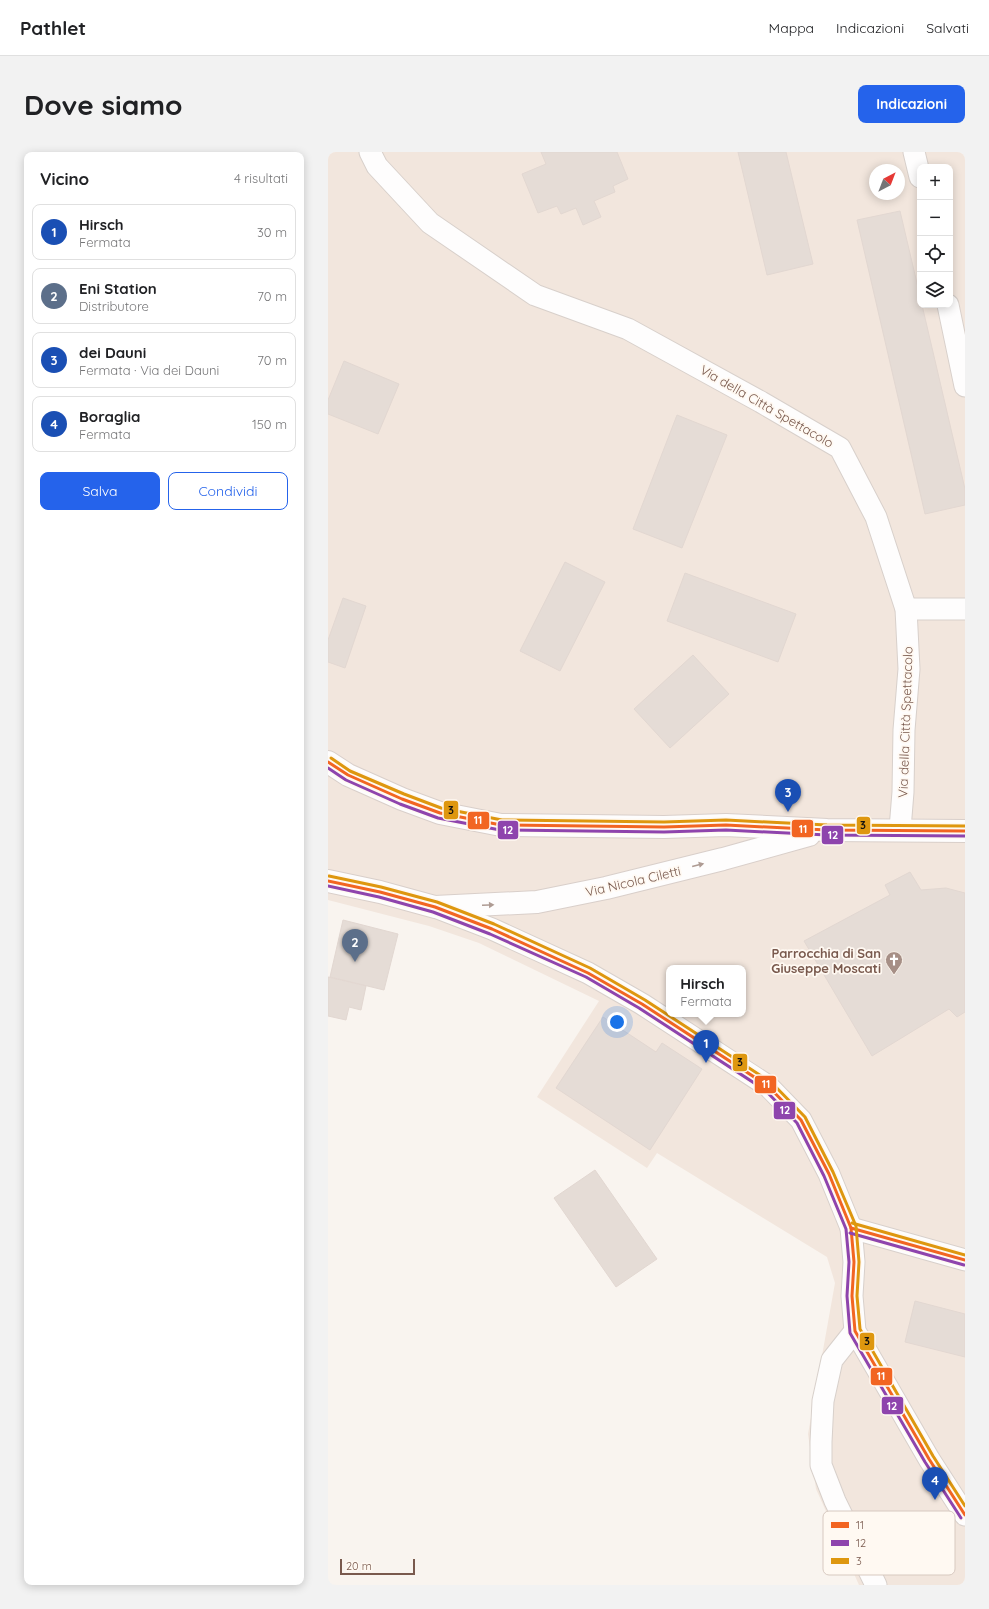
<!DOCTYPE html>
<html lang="it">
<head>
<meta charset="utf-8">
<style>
  body { margin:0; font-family:Quicksand,sans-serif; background:#f2f2f2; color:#202124 }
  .controls { position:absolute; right:12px; top:12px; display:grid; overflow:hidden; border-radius:8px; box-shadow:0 2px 10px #0003 }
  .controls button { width:36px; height:36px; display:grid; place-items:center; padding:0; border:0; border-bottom:1px solid #e0e0e0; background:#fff; color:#202124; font:20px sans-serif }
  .compass { position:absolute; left:541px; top:12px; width:36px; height:36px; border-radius:50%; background:#fff; box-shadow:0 2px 10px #0003; rotate:42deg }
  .scale { position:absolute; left:12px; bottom:10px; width:75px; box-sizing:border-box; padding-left:4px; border:2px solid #79594d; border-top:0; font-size:11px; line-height:14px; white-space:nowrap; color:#79594d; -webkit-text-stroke:3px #fff9f2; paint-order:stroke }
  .you { position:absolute; left:289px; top:870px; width:14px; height:14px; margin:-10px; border:3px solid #fff; border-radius:50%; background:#1a73e8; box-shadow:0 0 0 6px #1a73e833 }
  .badge { display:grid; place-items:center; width:26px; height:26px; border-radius:50%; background:#2563eb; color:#fff; font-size:13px; font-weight:700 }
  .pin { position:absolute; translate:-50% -33px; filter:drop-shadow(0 1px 2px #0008) }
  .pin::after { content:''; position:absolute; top:21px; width:14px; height:12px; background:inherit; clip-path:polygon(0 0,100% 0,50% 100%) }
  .popup { position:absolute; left:338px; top:813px; width:80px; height:52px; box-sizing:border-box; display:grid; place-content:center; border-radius:8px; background:#fff; filter:drop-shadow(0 1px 3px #0005); font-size:13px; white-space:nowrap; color:#757577 }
  .popup b { font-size:15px; color:#202124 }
  .popup::after { content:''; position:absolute; left:50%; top:100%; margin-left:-8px; border:8px solid transparent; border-top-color:#fff }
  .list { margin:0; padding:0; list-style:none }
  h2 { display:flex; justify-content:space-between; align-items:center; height:52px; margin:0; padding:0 16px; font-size:17px }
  h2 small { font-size:13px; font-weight:400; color:#757577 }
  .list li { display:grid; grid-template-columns:26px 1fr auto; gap:12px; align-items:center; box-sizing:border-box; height:56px; margin:0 8px 8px; padding:0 8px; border:1px solid #e0e0e0; border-radius:8px }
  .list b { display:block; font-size:15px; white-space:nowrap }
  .list p { margin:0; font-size:13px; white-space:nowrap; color:#757577 }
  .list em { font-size:13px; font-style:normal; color:#757577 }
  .actions { display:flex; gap:8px; padding:12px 16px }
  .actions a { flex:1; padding:9px 0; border:1px solid #2563eb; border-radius:8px; text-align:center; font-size:14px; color:#2563eb }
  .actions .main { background:#2563eb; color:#fff }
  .icon { flex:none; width:22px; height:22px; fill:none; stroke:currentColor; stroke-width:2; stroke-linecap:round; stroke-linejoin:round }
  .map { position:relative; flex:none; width:637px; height:1433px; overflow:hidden; border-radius:8px }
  header { display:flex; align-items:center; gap:24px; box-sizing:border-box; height:56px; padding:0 20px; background:#fff; border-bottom:1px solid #e0e0e0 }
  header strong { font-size:19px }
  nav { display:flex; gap:22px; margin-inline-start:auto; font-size:14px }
  .intro { display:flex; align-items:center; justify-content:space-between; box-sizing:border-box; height:96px; padding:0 24px }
  h1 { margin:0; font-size:28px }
  .button { padding:10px 18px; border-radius:8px; background:#2563eb; color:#fff; font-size:14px; font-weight:700 }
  main { display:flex; gap:24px; padding:0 24px }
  aside { flex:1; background:#fff; border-radius:8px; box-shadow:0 2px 10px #0003 }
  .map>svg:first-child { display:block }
  .residential { fill:#f2e6dd; fill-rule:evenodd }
  .building { fill:#e5dcd6; stroke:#e2d7d1 }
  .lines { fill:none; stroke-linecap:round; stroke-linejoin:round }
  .street-casing { stroke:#d8d0cb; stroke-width:23 }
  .secondary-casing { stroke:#d9cfca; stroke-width:24 }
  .street { stroke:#fefdfd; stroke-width:21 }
  .secondary { stroke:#fefdfd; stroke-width:22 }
  .bus-1-casing { stroke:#fff9f2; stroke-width:6 }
  .bus-2-casing { stroke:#fff9f2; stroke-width:6 }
  .bus-3-casing { stroke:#fff9f2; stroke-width:6 }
  .bus-1 { stroke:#f26522; stroke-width:3 }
  .bus-2 { stroke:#8e44ad; stroke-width:3 }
  .bus-3 { stroke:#de970f; stroke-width:3 }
  .oneway { fill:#ae9b93 }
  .labels { text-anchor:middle; stroke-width:3.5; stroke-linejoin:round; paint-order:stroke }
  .street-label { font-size:13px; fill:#79594d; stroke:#fff9f2 }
  .poi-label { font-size:13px; font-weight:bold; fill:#79594d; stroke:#fff9f2; text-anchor:end }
  .key { fill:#fff9f2; stroke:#d7c9c0; stroke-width:1 }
  .key-label { font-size:11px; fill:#79594d }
  .line-badge { stroke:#fff9f2; stroke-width:1.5 }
  .badge-label { font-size:11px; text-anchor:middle; font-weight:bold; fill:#fff }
  .pale-badge-label { font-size:11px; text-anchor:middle; font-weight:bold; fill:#111 }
</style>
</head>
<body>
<header>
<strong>Pathlet</strong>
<nav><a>Mappa</a><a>Indicazioni</a><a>Salvati</a></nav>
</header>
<div class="intro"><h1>Dove siamo</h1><a class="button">Indicazioni</a></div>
<main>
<aside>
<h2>Vicino<small>4 risultati</small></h2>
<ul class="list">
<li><span class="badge" style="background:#1a4fb4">1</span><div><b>Hirsch</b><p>Fermata</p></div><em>30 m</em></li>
<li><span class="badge" style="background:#5c6f8a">2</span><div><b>Eni Station</b><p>Distributore</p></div><em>70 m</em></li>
<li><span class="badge" style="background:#1a4fb4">3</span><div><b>dei Dauni</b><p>Fermata · Via dei Dauni</p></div><em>70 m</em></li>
<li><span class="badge" style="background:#1a4fb4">4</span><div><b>Boraglia</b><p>Fermata</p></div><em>150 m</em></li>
</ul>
<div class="actions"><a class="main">Salva</a><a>Condividi</a></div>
</aside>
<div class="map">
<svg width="637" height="1433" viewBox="0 0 637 1433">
  <rect width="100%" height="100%" fill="#f9f4ef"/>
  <path class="residential" d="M0 0H637V1433H531L488 1337 480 1282 507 1131 499 1105 329 1001 319 1016 209 945 271 849 151 791 101 774 0 748ZM592 15H622V153H592ZM547 18H571V42H547ZM341 816H415V862H341Z"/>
  <g class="building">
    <path d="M213 0H289L300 27 285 34 287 40 266 49 273 65 255 73 248 56 233 62 229 54 210 61 194 22 218 12Z"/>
    <path d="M410 0H458L485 112 439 123Z"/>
    <path d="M572 59 592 144V153H594L637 337V353L597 362 529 68Z"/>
    <path d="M16 209 71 232 50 282 0 262V248Z"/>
    <path d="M349 263 399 283 354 396 305 377Z"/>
    <path d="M237 410 277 430 232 519 192 499Z"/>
    <path d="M357 421 468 462 450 510 339 469Z"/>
    <path d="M15 446 38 454 17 516 0 510V488Z"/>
    <path d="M365 503 401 542 342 596 306 557Z"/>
    <path d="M582 720 593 738 618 736 637 741V860L629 865 621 857 544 904 476 789 562 743 557 733Z"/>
    <path d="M15 768 70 782 56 838 2 825Z"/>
    <path d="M0 825 38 834 33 858 21 855 18 868 0 864Z"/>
    <path d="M275 865 328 900 334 891 374 917 322 998 228 936Z"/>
    <path d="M267 1018 329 1107 288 1135 226 1046Z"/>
    <path d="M587 1149 637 1162V1205L577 1190Z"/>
  </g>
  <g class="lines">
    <g class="street-casing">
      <g id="street">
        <path d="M42 0 49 14 102 71 207 143 300 177 433 250 512 296 548 365 578 457 581 517 576 578 575 640 572 677"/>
        <path d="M586 0 592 25"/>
        <path d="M620 153 637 234"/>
        <path d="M578 457H637"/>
        <path d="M107 755 164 777 260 821 314 852 440 934 473 968 501 1022 523 1076 526 1110 524 1144 527 1179 601 1307 637 1363"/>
        <path d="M523 1076 637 1108"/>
        <path d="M527 1179 504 1208 495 1249 493 1290V1313L507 1349 548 1433"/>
      </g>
    </g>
    <g class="secondary-casing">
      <g id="secondary">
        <path d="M0 610 20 623 74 647 112 661 173 673 336 675 398 673 499 678 637 679"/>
        <path d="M0 729 52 740 107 755 209 750 278 736 395 707 481 683"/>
      </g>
    </g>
    <use href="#street" class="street"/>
    <use href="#secondary" class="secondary"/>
    <g class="bus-1-casing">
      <g id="bus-1">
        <path d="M0 610 20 623 74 647 112 661 173 673 336 675 398 673 499 678 637 679"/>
        <path d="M0 729 52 740 107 755 164 777 260 821 314 852 440 934 473 968 501 1022 523 1076 526 1110 524 1144 527 1179 601 1307 637 1363"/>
        <path d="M523 1076 637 1108"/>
      </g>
    </g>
    <g class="bus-2-casing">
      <g id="bus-2">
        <path d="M0 616 18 628 72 652 110 666 172 678 336 680 398 678 499 683 637 684"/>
        <path d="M0 734 51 745 105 760 162 782 258 825 311 856 437 938 469 971 496 1024 518 1077 521 1110 519 1144 522 1181 597 1310 633 1366"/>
        <path d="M522 1081 636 1113"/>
      </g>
    </g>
    <g class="bus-3-casing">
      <g id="bus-3">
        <path d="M3 606 22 619 76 642 113 656 174 668 336 670 398 668 499 673 637 674"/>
        <path d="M1 724 53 735 109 750 166 772 262 816 317 848 444 931 477 965 505 1020 528 1074 531 1110 529 1144 532 1177 605 1304 637 1354"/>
        <path d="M524 1071 637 1103"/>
      </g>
    </g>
    <use href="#bus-1" class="bus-1"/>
    <use href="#bus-2" class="bus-2"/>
    <use href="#bus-3" class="bus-3"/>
  </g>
  <defs><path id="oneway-solid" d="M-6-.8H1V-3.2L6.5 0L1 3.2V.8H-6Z"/></defs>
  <g class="oneway">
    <use href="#oneway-solid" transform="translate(370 713) rotate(-14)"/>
    <use href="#oneway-solid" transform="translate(160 753) rotate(-3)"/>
  </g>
  <defs>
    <g id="church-pin" transform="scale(0.9)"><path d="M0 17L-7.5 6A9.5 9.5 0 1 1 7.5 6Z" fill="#a68f86" stroke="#fff9f2"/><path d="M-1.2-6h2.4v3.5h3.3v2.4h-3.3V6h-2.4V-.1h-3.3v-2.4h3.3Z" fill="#fff"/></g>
  </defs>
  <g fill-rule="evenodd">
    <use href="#church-pin" x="566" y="808"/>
  </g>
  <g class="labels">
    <g class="street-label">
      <text transform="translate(439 254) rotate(30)" y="5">Via della Città Spettacolo</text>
      <text transform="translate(577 570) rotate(-88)" y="5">Via della Città Spettacolo</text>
      <text transform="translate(305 729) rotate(-13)" y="5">Via Nicola Ciletti</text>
    </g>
    <g class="poi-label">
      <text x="553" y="806">Parrocchia di San<tspan x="553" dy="15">Giuseppe Moscati</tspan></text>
    </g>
  </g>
  <rect x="495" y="1359" width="132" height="64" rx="6" class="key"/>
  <rect x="503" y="1370" width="18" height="6" fill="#f26522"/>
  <rect x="503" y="1388" width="18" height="6" fill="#8e44ad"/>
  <rect x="503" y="1406" width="18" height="6" fill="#de970f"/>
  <g class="key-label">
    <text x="528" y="1377">11</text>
    <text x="528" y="1395">12</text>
    <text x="528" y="1413">3</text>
  </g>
  <g class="line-badge">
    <rect x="115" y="648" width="16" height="20" rx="4" fill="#de970f"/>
    <rect x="139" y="659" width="23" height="19" rx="4" fill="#f26522"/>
    <rect x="528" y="664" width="15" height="19" rx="4" fill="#de970f"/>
    <rect x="463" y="667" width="23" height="19" rx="4" fill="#f26522"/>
    <rect x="169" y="668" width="22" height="20" rx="4" fill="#8e44ad"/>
    <rect x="493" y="673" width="23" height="20" rx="4" fill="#8e44ad"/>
    <rect x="404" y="901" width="16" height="19" rx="4" fill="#de970f"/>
    <rect x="426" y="923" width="23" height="19" rx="4" fill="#f26522"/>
    <rect x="445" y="949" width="23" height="19" rx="4" fill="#8e44ad"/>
    <rect x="531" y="1180" width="16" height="19" rx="4" fill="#de970f"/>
    <rect x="542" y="1215" width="23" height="19" rx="4" fill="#f26522"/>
    <rect x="553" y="1244" width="23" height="19" rx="4" fill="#8e44ad"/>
  </g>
  <g class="badge-label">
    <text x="150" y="672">11</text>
    <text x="475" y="681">11</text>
    <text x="180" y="682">12</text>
    <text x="505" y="687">12</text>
    <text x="438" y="936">11</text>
    <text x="457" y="962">12</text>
    <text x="553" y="1228">11</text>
    <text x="564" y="1258">12</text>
  </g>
  <g class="pale-badge-label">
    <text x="123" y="662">3</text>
    <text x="535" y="677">3</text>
    <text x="412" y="914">3</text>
    <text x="539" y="1193">3</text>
  </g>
</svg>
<div class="controls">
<button>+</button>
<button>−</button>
<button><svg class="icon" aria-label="locate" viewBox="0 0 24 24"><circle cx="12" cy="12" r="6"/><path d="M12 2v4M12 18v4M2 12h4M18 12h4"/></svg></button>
<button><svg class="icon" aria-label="layers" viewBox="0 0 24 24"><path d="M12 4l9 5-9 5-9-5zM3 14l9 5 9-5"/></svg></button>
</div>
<svg class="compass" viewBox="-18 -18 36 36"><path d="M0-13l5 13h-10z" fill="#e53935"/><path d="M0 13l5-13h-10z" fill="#757577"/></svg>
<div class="scale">20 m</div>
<div class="you"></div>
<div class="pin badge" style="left:378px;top:911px;background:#1a4fb4">1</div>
<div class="popup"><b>Hirsch</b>Fermata</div>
<div class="pin badge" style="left:27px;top:810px;background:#5c6f8a">2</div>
<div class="pin badge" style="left:460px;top:660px;background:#1a4fb4">3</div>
<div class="pin badge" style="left:607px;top:1348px;background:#1a4fb4">4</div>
</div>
</main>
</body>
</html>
